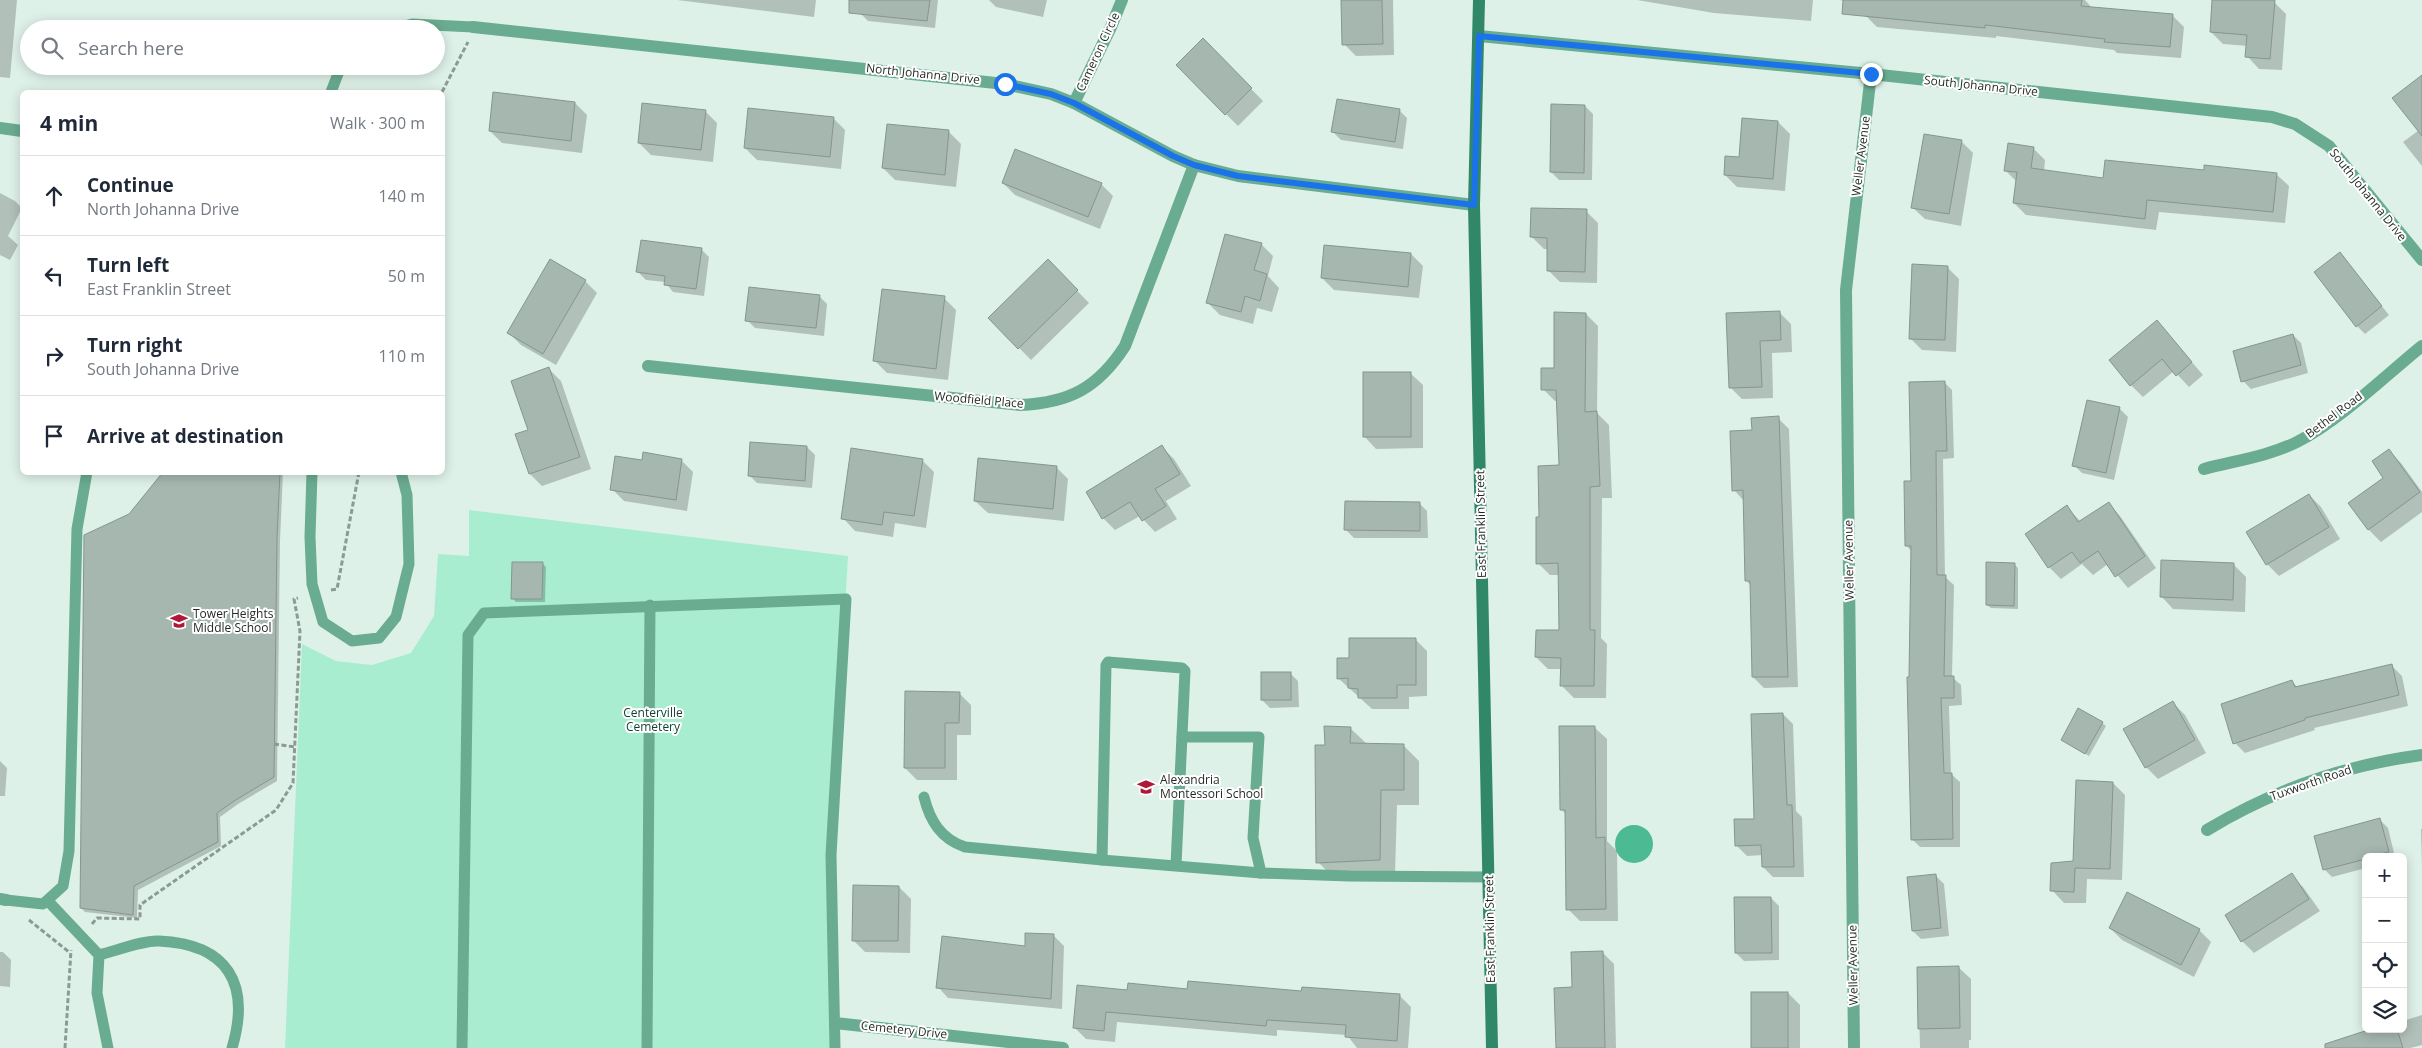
<!DOCTYPE html>
<html lang="en">
<head>
<meta charset="utf-8">
<style>
  body { margin:0; font-family:"Open Sans",sans-serif; background:#f6f6f7; color:#1f2937 }
  .controls { position:absolute; right:15px; bottom:15px; display:grid; overflow:hidden; border-radius:8px; box-shadow:0 2px 12px #0003 }
  .controls button { width:45px; height:45px; display:grid; place-items:center; padding:0; border:0; border-bottom:1px solid #e0e1e3; background:#fff; color:#1f2937; font:25px sans-serif }
  .stop { position:absolute; width:15px; height:15px; margin:-11px; border:4px solid #1a73e8; border-radius:50%; background:#fff }
  .stop.end { background:#1a73e8; border-color:#fff; box-shadow:0 1px 5px #0008 }
  .list { margin:0; padding:0; list-style:none }
  h2 { display:flex; justify-content:space-between; align-items:center; height:65px; margin:0; padding:0 20px; font-size:21px }
  h2 small { font-size:16px; font-weight:400; color:#747a83 }
  .list li { display:grid; grid-template-columns:32px 1fr auto; gap:15px; align-items:center; box-sizing:border-box; height:80px; padding:0 20px; border-top:1px solid #e0e1e3 }
  .list b { display:block; font-size:19px; white-space:nowrap }
  .list p { margin:0; font-size:16px; white-space:nowrap; color:#747a83 }
  .list em { font-size:16px; font-style:normal; color:#747a83 }
  .icon { flex:none; width:28px; height:28px; fill:none; stroke:currentColor; stroke-width:2; stroke-linecap:round; stroke-linejoin:round }
  .map { position:relative; flex:none; width:2422px; height:1048px; overflow:hidden }
  .search { position:absolute; background:#fff; box-shadow:0 2px 12px #0003; left:20px; top:20px; width:425px; height:55px; display:flex; align-items:center; gap:12px; box-sizing:border-box; padding:0 18px; border-radius:28px; color:#747a83; font-size:19px }
  .panel { position:absolute; background:#fff; box-shadow:0 2px 12px #0003; left:20px; top:90px; width:425px; height:385px; border-radius:8px }
  .map>svg:first-child { display:block }
  .green { fill:#a9edd0 }
  .water { fill:#4cba92 }
  .shadow { fill:#0003 }
  .building { fill:#a5b7af; stroke:#85968e }
  .lines { fill:none; stroke-linecap:round; stroke-linejoin:round }
  .path { stroke:#8c9a94; stroke-width:3; stroke-dasharray:5 2.5; stroke-linecap:butt }
  .lane { stroke:#6aac91; stroke-width:11 }
  .street { stroke:#6aac91; stroke-width:12 }
  .secondary { stroke:#318869; stroke-width:12 }
  .route { stroke:#1a73e8; stroke-width:6 }
  .labels { text-anchor:middle; stroke-width:4; stroke-linejoin:round; paint-order:stroke }
  .street-label { font-size:12px; fill:#1f2623; stroke:#fff }
  .poi-label { font-size:12px; fill:#1f2623; stroke:#fff; text-anchor:start }
  .park-label { font-size:12px; fill:#0f3f2e; stroke:#fff }
</style>
</head>
<body>
<div class="map">
<svg width="2422" height="1048" viewBox="0 0 2422 1048">
  <rect width="100%" height="100%" fill="#def1e8"/>
  <path class="green" d="M469 510 848 556 831 855 835 1048H285L302 644 336 661 372 665 411 653 434 616 438 554 469 556Z"/>
  <circle class="water" cx="1634" cy="844" r="19"/>
  <g class="shadow">
    <path d="M0 0H17L10 78 0 77Z"/>
    <path d="M677 0H816L814 17Z"/>
    <path d="M861 0H938L935 28 868 21 860 13Z"/>
    <path d="M989 0H1047L1043 17 996 7Z"/>
    <path d="M1343 0H1393L1394 55 1356 56 1344 44Z"/>
    <path d="M1637 0H1813L1811 21 1714 13Z"/>
    <path d="M1838 0H2085L2092 8 2172 15 2184 27 2181 58 2117 53 2114 50 1996 36V38L1877 27 1865 15 1866 3Z"/>
    <path d="M2213 0 2274 2 2286 14 2282 70 2259 69 2247 56 2248 46 2223 44 2211 32Z"/>
    <path d="M1203 40 1263 101 1238 126 1177 65Z"/>
    <path d="M2422 82V166L2403 142 2419 130Z"/>
    <path d="M575 103 587 115 582 153 502 143 490 131Z"/>
    <path d="M1585 106 1593 114 1592 180H1559L1551 172Z"/>
    <path d="M1399 110 1407 118 1403 149 1341 140 1333 132Z"/>
    <path d="M705 111 717 123 713 162 651 155 639 143Z"/>
    <path d="M833 118 845 130 841 169 757 160 745 148Z"/>
    <path d="M1778 122 1790 134 1785 191 1737 187 1725 175Z"/>
    <path d="M949 132 961 144 956 187 895 180 883 168Z"/>
    <path d="M1961 141 1973 153 1961 226 1925 219 1912 207Z"/>
    <path d="M2033 148 2045 160 2044 171 2104 179 2205 171 2276 174 2289 186 2285 223 2159 212 2156 230 2026 215 2014 203 2017 182 2005 170Z"/>
    <path d="M1003 183 1101 184 1113 196 1100 229 1015 195Z"/>
    <path d="M0 193 15 201 22 208 8 236 18 245 10 260 0 255Z"/>
    <path d="M1586 211 1598 223 1597 283 1560 282 1548 270V249H1544L1532 237Z"/>
    <path d="M1261 244 1273 256 1268 276 1279 288 1272 312 1257 308 1253 324 1220 315 1208 303Z"/>
    <path d="M701 249 709 257 704 296 673 292 665 282 646 280 638 272Z"/>
    <path d="M2339 253 2389 315 2365 334 2357 326Z"/>
    <path d="M1411 254 1423 266 1419 298 1334 290 1322 278Z"/>
    <path d="M1048 261 1089 303 1031 360 990 318Z"/>
    <path d="M1947 267 1959 279 1956 352 1922 350 1910 338Z"/>
    <path d="M585 281 597 293 556 365 521 345 509 333Z"/>
    <path d="M819 296 827 304 824 336 755 328 747 320Z"/>
    <path d="M944 298 956 310 948 380 887 373 875 361Z"/>
    <path d="M1779 312 1791 324 1792 352 1772 353 1773 398 1742 399 1730 387 1727 314Z"/>
    <path d="M1586 314 1598 326 1597 413 1609 425 1612 498H1602L1601 638 1607 644 1606 698H1574L1562 686V669H1548L1536 657 1560 631 1559 575H1550L1538 563 1541 519 1561 466 1558 401H1555L1543 389Z"/>
    <path d="M2157 322 2203 375 2189 387 2174 371 2143 397 2131 385Z"/>
    <path d="M2293 335 2301 343 2308 373 2251 389 2243 381Z"/>
    <path d="M549 369 561 381 591 469 542 486 530 474 517 435 530 431Z"/>
    <path d="M1410 373 1423 385V448L1376 449 1364 436Z"/>
    <path d="M1944 382 1952 390 1954 458 1943 459 1945 577 1954 585 1952 677 1961 685 1962 705 1949 706 1951 774 1960 782V847H1920L1912 839 1910 679 1912 552 1906 545 1912 482Z"/>
    <path d="M2087 402 2120 409 2128 417 2114 480 2082 473 2074 465Z"/>
    <path d="M1778 418 1789 429 1798 687 1764 688 1753 677 1751 586 1746 580 1744 501 1734 490 1753 431Z"/>
    <path d="M807 447 815 455 812 488 757 483 749 475Z"/>
    <path d="M1162 447 1174 459 1191 486 1166 501 1177 519 1155 532 1140 516 1115 530 1103 518 1088 492Z"/>
    <path d="M2389 451 2401 463 2422 492V512L2381 542 2369 530 2350 504 2385 478Z"/>
    <path d="M681 460 693 472 687 511 624 501 612 489 643 461Z"/>
    <path d="M922 460 934 472 926 528 895 523 893 537 855 531 843 518Z"/>
    <path d="M1056 467 1068 479 1064 521 988 513 975 501Z"/>
    <path d="M163 472H283L280 541 277 781 238 804 220 817 221 846 138 890 137 918 85 912 81 908 130 515Z"/>
    <path d="M2309 495 2321 507 2340 539 2279 576 2267 564Z"/>
    <path d="M1419 503 1427 511 1428 538H1354L1346 530Z"/>
    <path d="M2108 503 2120 516 2156 568 2128 588 2108 564 2093 575 2082 564 2061 579 2049 567 2067 507 2081 522Z"/>
    <path d="M542 563 546 567 545 602H516L513 599Z"/>
    <path d="M2014 564 2018 568V609L1991 608 1987 605Z"/>
    <path d="M2234 565 2246 577 2245 612 2173 609 2161 596Z"/>
    <path d="M1415 639 1427 651V696L1409 697V709H1372L1338 678 1350 659Z"/>
    <path d="M2391 665 2402 676 2408 706 2314 728 2315 730 2245 753 2235 743 2292 681 2298 688Z"/>
    <path d="M1290 673 1298 681 1299 707 1270 708 1262 700Z"/>
    <path d="M959 693 971 705V735H957V780H917L905 768Z"/>
    <path d="M2173 703 2185 715 2206 753 2158 779 2146 767Z"/>
    <path d="M1783 714 1793 724 1796 811 1802 817 1804 877H1773L1763 867V855L1747 856 1737 846 1755 820Z"/>
    <path d="M2102 723 2106 726 2089 756 2062 739Z"/>
    <path d="M1594 727 1607 739V841L1617 851 1618 921H1580L1568 909 1566 814 1561 809Z"/>
    <path d="M1350 728 1367 744 1403 745 1419 761V805H1397L1395 875 1334 878 1318 862 1326 746Z"/>
    <path d="M0 761 7 768 5 796H0Z"/>
    <path d="M2113 783 2125 795 2122 880 2087 879 2086 903H2064L2052 890 2074 862Z"/>
    <path d="M2380 820 2388 828 2395 857H2366V868L2332 877 2324 869Z"/>
    <path d="M2421 829H2422V867Z"/>
    <path d="M2291 875 2303 887 2320 911 2254 953 2242 941Z"/>
    <path d="M1936 876 1944 884 1949 936 1921 939 1913 931Z"/>
    <path d="M899 887 911 899 910 953 865 952 853 940Z"/>
    <path d="M1771 898 1779 906V960L1744 961 1736 953Z"/>
    <path d="M2110 928 2199 930 2211 942 2194 977 2122 940Z"/>
    <path d="M1053 935 1064 946 1062 1009 948 998 938 987Z"/>
    <path d="M0 952H3L11 960 10 987 0 986Z"/>
    <path d="M1602 952 1614 964 1616 1048H1557L1574 988Z"/>
    <path d="M1958 967 1971 979V1040H1969V1048H1920L1918 968Z"/>
    <path d="M1129 991 1303 992 1400 996 1411 1007 1408 1048H1357L1347 1035 1277 1030V1036L1117 1022 1115 1042 1086 1039 1075 1028Z"/>
    <path d="M1788 993 1800 1005V1048H1752Z"/>
    <path d="M2422 1015V1045L2410 1048H2326L2325 1045 2375 1029H2403V1021Z"/>
  </g>
  <g class="building">
    <path d="M849 0H930L927 21 849 13Z"/>
    <path d="M1341 0H1382L1383 44 1342 45Z"/>
    <path d="M1843 0H2082L2081 6 2173 14 2170 47 2104 42 2105 39 1985 25V28L1842 14Z"/>
    <path d="M2212 0H2275L2270 59 2245 57 2247 35 2210 32Z"/>
    <path d="M1203 38 1252 88 1225 115 1176 65Z"/>
    <path d="M2422 75V136L2392 98Z"/>
    <path d="M493 92 575 102 571 141 489 131Z"/>
    <path d="M1337 99 1400 109 1395 142 1331 132Z"/>
    <path d="M642 103 706 110 701 150 638 143Z"/>
    <path d="M1551 104 1585 105 1584 173 1550 172Z"/>
    <path d="M748 108 834 117 830 157 744 148Z"/>
    <path d="M1742 118 1778 121 1773 179 1724 175 1725 156 1739 157Z"/>
    <path d="M887 124 949 130 945 175 882 168Z"/>
    <path d="M1924 134 1962 140 1949 214 1911 208Z"/>
    <path d="M2008 143 2034 147 2031 168 2103 178 2105 160 2204 170V165L2277 173 2273 212 2147 200 2145 219 2013 203 2017 172 2004 171Z"/>
    <path d="M1015 149 1102 183 1088 217 1002 183Z"/>
    <path d="M1531 208 1587 209 1585 272 1547 271V238L1530 237Z"/>
    <path d="M1225 234 1262 243 1254 270 1267 274 1260 301 1245 296 1241 312 1206 303Z"/>
    <path d="M641 240 702 248 696 289 664 285 665 276 636 272Z"/>
    <path d="M1324 245 1411 253 1408 287 1321 278Z"/>
    <path d="M2340 252 2382 306 2356 327 2314 272Z"/>
    <path d="M550 259 586 280 543 354 507 333Z"/>
    <path d="M1048 259 1078 290 1018 349 988 318Z"/>
    <path d="M1912 264 1948 266 1945 340 1909 339Z"/>
    <path d="M749 287 820 295 816 328 745 321Z"/>
    <path d="M882 289 945 296 936 369 873 361Z"/>
    <path d="M1780 311 1781 340 1760 341 1762 387 1729 388 1726 313Z"/>
    <path d="M1554 312 1586 313 1585 412 1597 411 1600 486 1590 487V630H1595L1594 686H1560L1561 658 1535 657 1536 630H1559L1558 563 1536 564V517H1539L1538 466 1559 465 1556 390H1541V368H1554Z"/>
    <path d="M2157 320 2192 362 2176 376 2162 359 2130 386 2109 360Z"/>
    <path d="M2293 334 2301 365 2241 382 2233 351Z"/>
    <path d="M549 367 580 457 529 474 515 434 528 430 511 381Z"/>
    <rect x="1363" y="372" width="48" height="65"/>
    <path d="M1945 381 1947 451H1936L1937 575H1946L1944 676H1954V698H1941L1944 773H1952L1953 839 1911 840 1907 677H1909L1911 546H1905L1904 481H1911L1909 382Z"/>
    <path d="M2087 400 2120 407 2106 473 2072 466Z"/>
    <path d="M1779 416 1788 677H1752L1750 581H1745L1743 490 1732 491 1730 431 1752 430 1751 418Z"/>
    <path d="M750 442 807 446 805 481 748 476Z"/>
    <path d="M1162 445 1180 474 1155 489 1166 506 1142 521 1130 502 1102 519 1086 492Z"/>
    <path d="M851 448 923 459 914 516 884 512 882 525 841 519Z"/>
    <path d="M2389 449 2420 492 2368 530 2348 503 2383 478 2372 461Z"/>
    <path d="M643 452 682 459 676 500 610 490 615 456 642 460Z"/>
    <path d="M978 458 1057 466 1053 509 974 501Z"/>
    <path d="M163 472H280L277 537 274 777 234 801 217 813 218 842 134 886 133 915 80 908 84 535 129 514Z"/>
    <path d="M2309 494 2329 527 2266 565 2246 532Z"/>
    <path d="M1345 501 1420 502V531L1344 530Z"/>
    <path d="M2109 502 2145 556 2115 577 2098 551 2080 563 2072 552 2048 568 2025 534 2067 505 2078 522Z"/>
    <path d="M2161 560 2234 563 2233 600 2160 597Z"/>
    <path d="M512 562H543L542 599H511Z"/>
    <path d="M1986 562 2015 563 2014 606 1986 605Z"/>
    <path d="M1349 638H1416V685H1397V698H1358V689L1348 688V678L1337 679V658H1349Z"/>
    <path d="M2392 664 2399 695 2305 718V720L2233 744 2221 704 2292 680 2295 687Z"/>
    <rect x="1261" y="672" width="30" height="28"/>
    <path d="M905 691 960 692 959 723H945V768H904Z"/>
    <path d="M2173 701 2195 740 2145 768 2123 729Z"/>
    <path d="M2078 708 2103 722 2085 754 2061 740Z"/>
    <path d="M1783 713 1787 805H1792L1794 867H1762L1761 845 1735 846 1734 819H1754L1751 714Z"/>
    <path d="M1324 726 1351 727 1350 743 1404 744V790H1381L1380 860 1316 863 1315 745H1325Z"/>
    <path d="M1559 726H1595L1596 838 1605 837 1606 909 1566 910 1565 810H1560Z"/>
    <path d="M2076 780 2113 782 2110 869 2075 868 2074 892 2050 891 2051 863 2073 861Z"/>
    <path d="M2380 818 2389 852 2366 857V859L2323 870 2314 836Z"/>
    <path d="M2292 873 2309 899 2241 942 2225 915Z"/>
    <path d="M1936 874 1941 928 1912 931 1907 877Z"/>
    <path d="M853 885 899 886 898 941H852Z"/>
    <path d="M2127 892 2200 929 2181 965 2109 928Z"/>
    <path d="M1734 897H1771L1772 953H1735Z"/>
    <path d="M1025 933 1054 934 1051 999 936 988 942 936 1025 946Z"/>
    <path d="M1603 951 1605 1048H1556L1554 988 1572 987 1571 952Z"/>
    <path d="M1959 966 1960 1028 1918 1029 1917 967Z"/>
    <path d="M1188 981 1301 991 1302 987 1400 994 1397 1041 1345 1037 1346 1025 1267 1020 1266 1026 1106 1012 1104 1031 1073 1028 1077 985 1127 990 1128 983 1187 989Z"/>
    <rect x="1751" y="992" width="37" height="56"/>
    <path d="M2371 1029H2397L2403 1048H2325V1044Z"/>
  </g>
  <g class="lines">
    <g class="path">
      <path d="M442 92 468 42"/>
      <path d="M331 590 337 589 359 472"/>
      <path d="M274 744 295 747"/>
      <path d="M29 920 69 952"/>
      <path d="M92 924 97 918 140 919V905L276 810 293 783 300 631 294 599 298 598"/>
      <path d="M65 1048 71 950"/>
    </g>
    <g class="lane">
      <path d="M395 29 412 24 473 27"/>
      <path d="M331 92 341 66"/>
      <path d="M312 472 310 537 312 584 323 622 352 641 379 638 396 617 409 564 407 495 401 472"/>
      <path d="M1182 737H1259L1253 838 1261 873"/>
      <path d="M924 797C930 821 941 839 965 847L1102 860"/>
      <path d="M1176 865 1185 671 1182 668 1108 662 1106 665 1102 860 1261 873 1349 876 1489 877"/>
      <path d="M6 900 43 904 63 886 69 851 77 529 87 472"/>
      <path d="M48 901 99 955 97 993 108 1048"/>
      <path d="M99 955C116 951 143 940 159 941 228 944 251 984 232 1048"/>
      <path d="M462 1048 468 635 484 613 846 599 831 855 835 1048"/>
      <path d="M647 1048 650 605"/>
    </g>
    <g class="street">
      <path d="M473 27 1005 84 1051 94 1074 103 1173 156 1194 165 1238 176 1474 205"/>
      <path d="M1479 36 1871 74 2272 117 2295 124 2329 146 2422 260"/>
      <path d="M1074 103 1111 27 1122 0"/>
      <path d="M0 128 22 131"/>
      <path d="M648 366 1020 405C1069 403 1098 388 1125 346L1194 165"/>
      <path d="M2204 469C2234 461 2269 456 2297 442 2339 421 2385 376 2422 346"/>
      <path d="M2207 830C2273 790 2346 765 2422 755"/>
      <path d="M0 899 6 900"/>
      <path d="M835 1023 1063 1048"/>
      <path d="M1854 1048 1846 290 1871 74"/>
    </g>
    <path class="secondary" d="M1479 0 1474 205 1492 1048"/>
  </g>
  <g class="lines">
    <path class="route" d="M1005 84 1051 94 1074 103 1173 156 1194 165 1238 176 1474 205 1479 36 1871 74"/>
  </g>
  <defs>
    <g id="school-bare" transform="scale(1.35)"><path d="M0-5L7-2L0 1L-7-2ZM-4 1L0 2.5L4 1V4Q0 6-4 4Z" fill="#ae193a" stroke="#fff" stroke-width="2.5" paint-order="stroke"/></g>
  </defs>
  <g fill-rule="evenodd">
    <use href="#school-bare" x="179" y="621"/>
    <use href="#school-bare" x="1146" y="787"/>
  </g>
  <g class="labels">
    <g class="street-label">
      <text transform="translate(1098 52) rotate(-65)" y="4">Cameron Circle</text>
      <text transform="translate(923 74) rotate(6)" y="4">North Johanna Drive</text>
      <text transform="translate(1981 86) rotate(6)" y="4">South Johanna Drive</text>
      <text transform="translate(1861 156) rotate(-83)" y="4">Weller Avenue</text>
      <text transform="translate(2368 195) rotate(51)" y="4">South Johanna Drive</text>
      <text transform="translate(979 400) rotate(5)" y="4">Woodfield Place</text>
      <text transform="translate(2334 415) rotate(-37)" y="4">Bethel Road</text>
      <text transform="translate(1481 524) rotate(-91)" y="4">East Franklin Street</text>
      <text transform="translate(1849 560) rotate(-91)" y="4">Weller Avenue</text>
      <text transform="translate(2311 783) rotate(-19)" y="4">Tuxworth Road</text>
      <text transform="translate(1490 929) rotate(-91)" y="4">East Franklin Street</text>
      <text transform="translate(1853 965) rotate(-91)" y="4">Weller Avenue</text>
      <text transform="translate(904 1030) rotate(6)" y="4">Cemetery Drive</text>
    </g>
    <g class="poi-label">
      <text x="193" y="618">Tower Heights<tspan x="193" dy="14">Middle School</tspan></text>
      <text x="1160" y="784">Alexandria<tspan x="1160" dy="14">Montessori School</tspan></text>
    </g>
    <g class="park-label">
      <text x="653" y="717">Centerville<tspan x="653" dy="14">Cemetery</tspan></text>
    </g>
  </g>
</svg>
<div class="controls">
<button>+</button>
<button>−</button>
<button><svg class="icon" aria-label="locate" viewBox="0 0 24 24"><circle cx="12" cy="12" r="6"/><path d="M12 2v4M12 18v4M2 12h4M18 12h4"/></svg></button>
<button><svg class="icon" aria-label="layers" viewBox="0 0 24 24"><path d="M12 4l9 5-9 5-9-5zM3 14l9 5 9-5"/></svg></button>
</div>
<div class="stop" style="left:1005px;top:84px"></div>
<div class="stop end" style="left:1871px;top:74px"></div>
<div class="search"><svg class="icon" aria-label="search" viewBox="0 0 24 24"><circle cx="10" cy="10" r="6"/><path d="M15 15l6 6"/></svg>Search here</div>
<section class="panel">
<h2>4 min<small>Walk · 300 m</small></h2>
<ul class="list">
<li><svg class="icon" aria-label="ahead" viewBox="0 0 24 24"><path d="M12 20V5M6 11l6-6 6 6"/></svg><div><b>Continue</b><p>North Johanna Drive</p></div><em>140 m</em></li>
<li><svg class="icon" aria-label="left" viewBox="0 0 24 24"><path d="M17 20v-9H6M10 6l-5 5 5 5"/></svg><div><b>Turn left</b><p>East Franklin Street</p></div><em>50 m</em></li>
<li><svg class="icon" aria-label="right" viewBox="0 0 24 24"><path d="M7 20v-9h11M14 6l5 5-5 5"/></svg><div><b>Turn right</b><p>South Johanna Drive</p></div><em>110 m</em></li>
<li><svg class="icon" aria-label="arrive" viewBox="0 0 24 24"><path d="M6 21V4h12l-3 4 3 4H6"/></svg><div><b>Arrive at destination</b></div></li>
</ul>
</section>
</div>
</body>
</html>
